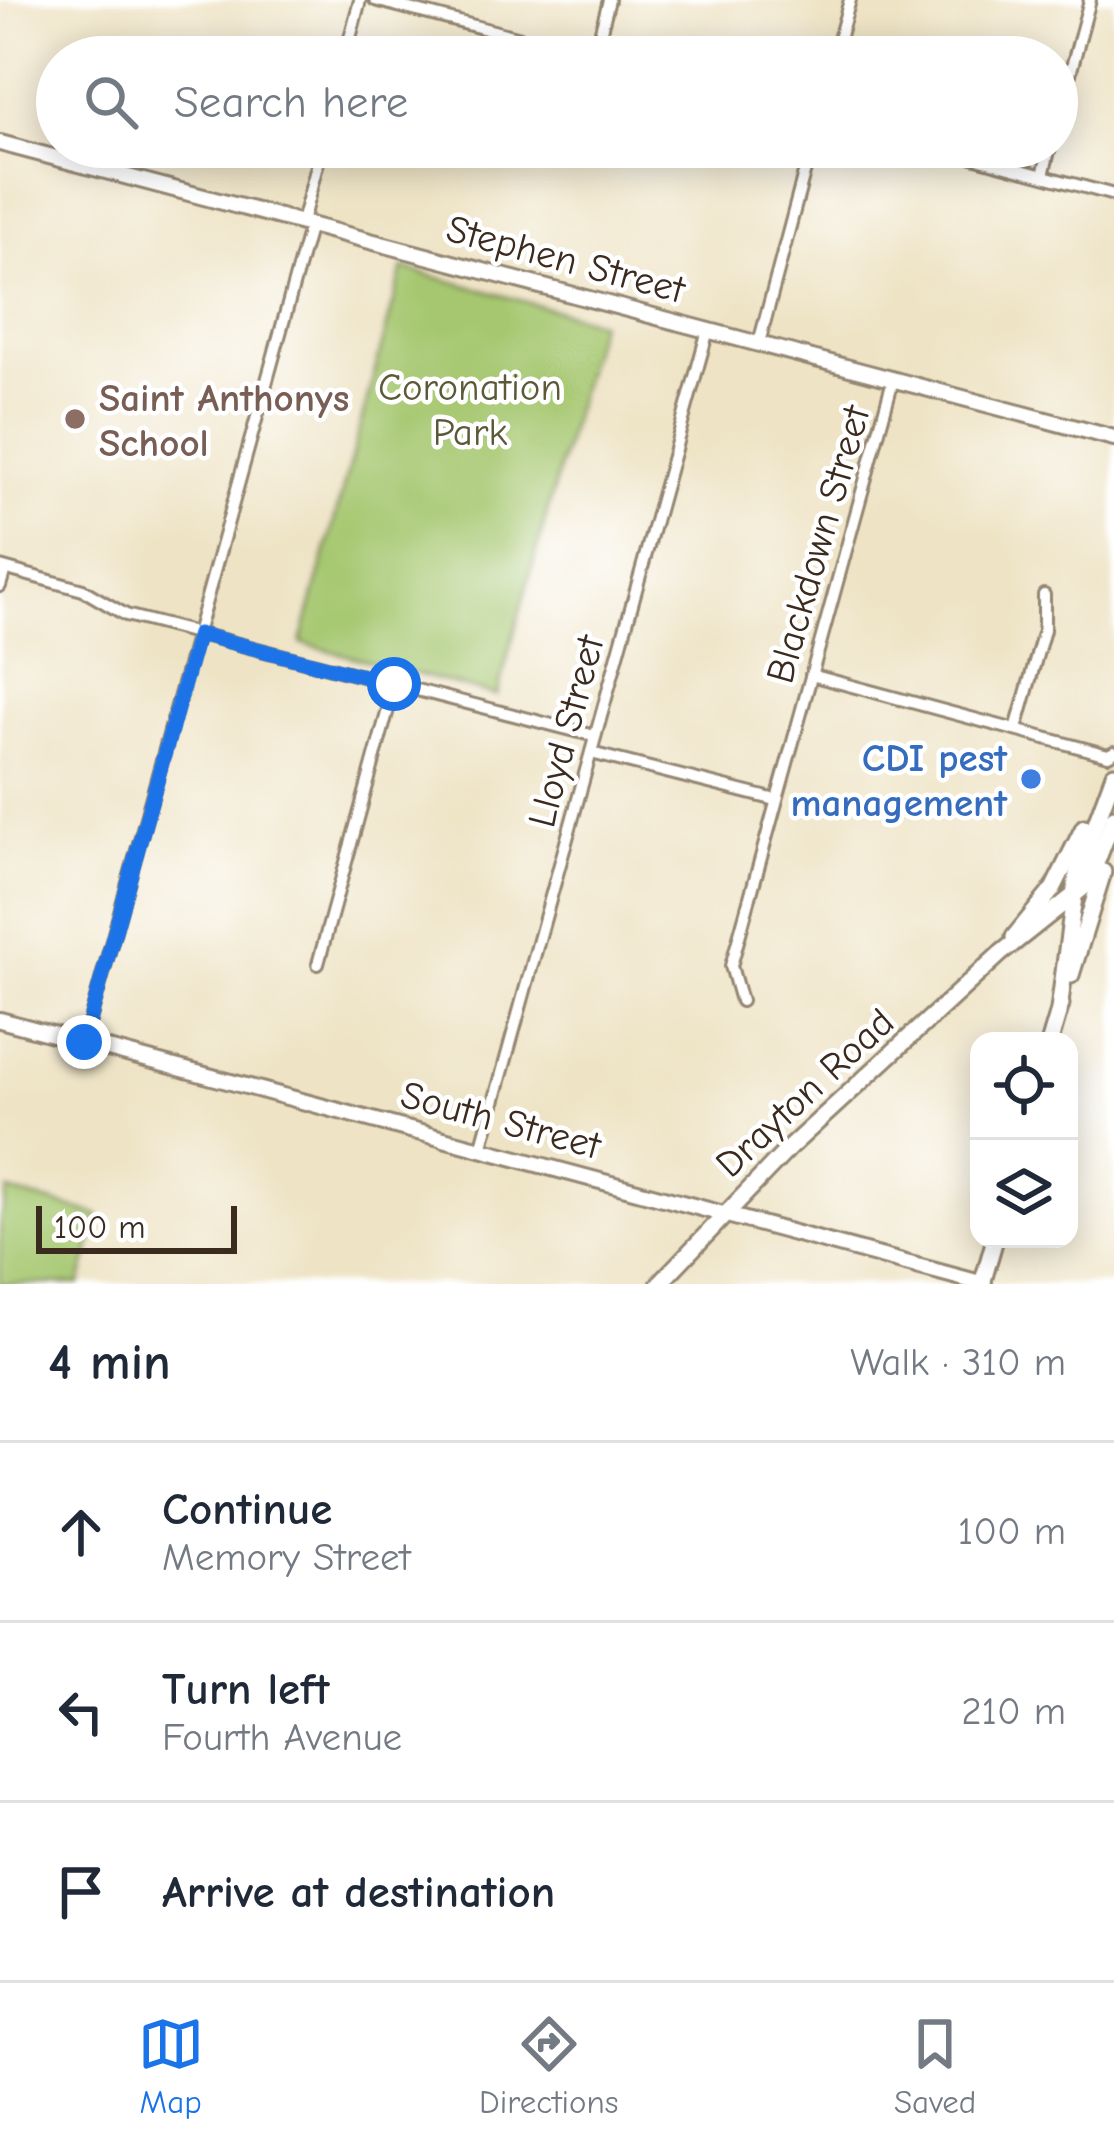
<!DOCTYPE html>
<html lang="en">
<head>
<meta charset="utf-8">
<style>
  body { margin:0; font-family:"Comic Neue",sans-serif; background:#f2f2f3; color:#1f2937 }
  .controls { position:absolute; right:36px; bottom:36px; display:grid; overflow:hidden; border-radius:24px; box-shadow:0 6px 30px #0003 }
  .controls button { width:108px; height:108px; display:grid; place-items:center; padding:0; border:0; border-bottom:3px solid #e0e1e3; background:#fff; color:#1f2937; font:60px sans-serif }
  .scale { position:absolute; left:36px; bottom:30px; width:201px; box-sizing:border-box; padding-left:12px; border:6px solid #3b2a1e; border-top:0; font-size:33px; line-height:42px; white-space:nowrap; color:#3b2a1e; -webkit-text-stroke:9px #fff; paint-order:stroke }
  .stop { position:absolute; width:36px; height:36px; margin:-27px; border:9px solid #1a73e8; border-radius:50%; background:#fff }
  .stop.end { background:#1a73e8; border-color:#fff; box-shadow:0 3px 12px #0008 }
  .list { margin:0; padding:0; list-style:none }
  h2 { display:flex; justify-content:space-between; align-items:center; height:156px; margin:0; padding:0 48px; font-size:51px }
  h2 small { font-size:39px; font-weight:400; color:#747a83 }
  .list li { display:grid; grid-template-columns:78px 1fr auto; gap:36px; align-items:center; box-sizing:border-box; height:180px; padding:0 48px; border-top:3px solid #e0e1e3 }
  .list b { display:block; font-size:45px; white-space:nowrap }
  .list p { margin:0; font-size:39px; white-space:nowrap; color:#747a83 }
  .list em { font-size:39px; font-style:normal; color:#747a83 }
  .icon { flex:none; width:66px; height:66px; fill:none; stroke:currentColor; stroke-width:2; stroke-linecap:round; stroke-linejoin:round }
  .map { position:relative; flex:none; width:1114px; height:1284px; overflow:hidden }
  .search { position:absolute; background:#fff; box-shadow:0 6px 30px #0003; left:36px; right:36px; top:36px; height:132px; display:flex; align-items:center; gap:30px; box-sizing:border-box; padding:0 42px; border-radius:66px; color:#747a83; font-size:45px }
  .sheet { height:696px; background:#fff }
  nav { display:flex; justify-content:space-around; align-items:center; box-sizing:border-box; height:168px; border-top:3px solid #e0e1e3; background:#fff; font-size:33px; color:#747a83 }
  nav a { display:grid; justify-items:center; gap:6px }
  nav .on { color:#1a73e8 }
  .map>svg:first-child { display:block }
  .green { fill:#a6c770; stroke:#707847; stroke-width:3 }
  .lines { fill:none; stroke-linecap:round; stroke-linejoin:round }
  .minor-casing { stroke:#948672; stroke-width:16 }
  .tertiary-casing { stroke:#948672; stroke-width:20 }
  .secondary-casing { stroke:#948672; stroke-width:21 }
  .minor { stroke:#fff; stroke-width:10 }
  .tertiary { stroke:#fff; stroke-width:14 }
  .secondary { stroke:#fff; stroke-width:15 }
  .route { stroke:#1a73e8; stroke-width:15 }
  .education-dot { fill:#8d6e63; stroke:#fff; stroke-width:4.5 }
  .shop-dot { fill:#3f7fe0; stroke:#fff; stroke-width:4.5 }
  .labels { text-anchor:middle; stroke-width:9; stroke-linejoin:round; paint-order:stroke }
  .street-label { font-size:39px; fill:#3b2a1e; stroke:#fff }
  .park-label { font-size:39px; fill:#5b5937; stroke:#fff }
  .education-label { font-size:39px; font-weight:bold; fill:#785e54; stroke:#fff; text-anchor:start }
  .shop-label { font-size:39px; font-weight:bold; fill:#366cbe; stroke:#fff; text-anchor:end }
</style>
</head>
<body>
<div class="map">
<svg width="1114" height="1284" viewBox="0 0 1114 1284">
  <rect width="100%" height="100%" fill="#fff"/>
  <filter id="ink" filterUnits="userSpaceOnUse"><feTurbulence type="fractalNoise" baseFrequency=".00833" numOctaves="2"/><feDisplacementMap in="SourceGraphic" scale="24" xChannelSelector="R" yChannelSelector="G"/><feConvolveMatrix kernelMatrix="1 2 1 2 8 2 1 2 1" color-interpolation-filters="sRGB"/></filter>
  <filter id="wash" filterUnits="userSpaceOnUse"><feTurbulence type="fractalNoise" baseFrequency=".004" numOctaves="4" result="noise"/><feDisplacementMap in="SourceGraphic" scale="48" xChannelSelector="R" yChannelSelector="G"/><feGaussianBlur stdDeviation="2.7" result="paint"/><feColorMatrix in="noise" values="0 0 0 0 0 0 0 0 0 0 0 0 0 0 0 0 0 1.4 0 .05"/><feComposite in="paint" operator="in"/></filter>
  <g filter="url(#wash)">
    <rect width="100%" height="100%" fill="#eee3c5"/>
    <g class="green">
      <path d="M403 268 599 322 497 696 301 643Z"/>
      <path d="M8 1191 99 1215 80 1284H0V1219Z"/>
    </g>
  </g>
  <g filter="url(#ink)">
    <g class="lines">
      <g class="minor-casing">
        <g id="minor">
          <path d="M375 0 593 57"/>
          <path d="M345 57 360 0"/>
          <path d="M594 57 609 0"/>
          <path d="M834 57 850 0"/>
          <path d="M1057 122 1090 0"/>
          <path d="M936 147 1114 195"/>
          <path d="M1043 175 1050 147"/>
          <path d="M302 222 322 147"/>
          <path d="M759 343 811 147"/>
          <path d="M0 567 83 590 126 615 595 736"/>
          <path d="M0 586 5 569"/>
          <path d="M811 675 1108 755 1114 752"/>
          <path d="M1016 729 1044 630V595"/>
          <path d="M591 753 776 800"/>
          <path d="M318 964 395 684"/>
          <path d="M741 1001 731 966 893 380"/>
          <path d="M84 1042 310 225"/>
          <path d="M481 1149 708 330"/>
        </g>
      </g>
      <g class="tertiary-casing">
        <g id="tertiary">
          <path d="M0 143 1114 438"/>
          <path d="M0 1020 984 1284"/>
        </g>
      </g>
      <g class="secondary-casing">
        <g id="secondary">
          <path d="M1014 937 1053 889 1084 827"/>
          <path d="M1071 975 1103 872"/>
          <path d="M1059 1010 1077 874 1114 774"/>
          <path d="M1050 1041 1061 1004"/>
          <path d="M659 1284 790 1147 1000 954 1088 884 1114 817"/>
          <path d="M982 1284 995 1239"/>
        </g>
      </g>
      <use href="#minor" class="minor"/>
      <use href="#tertiary" class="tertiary"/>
      <use href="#secondary" class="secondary"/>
    </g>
  </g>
  <g class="lines" filter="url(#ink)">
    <path class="route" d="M84 1042 198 634 394 684"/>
  </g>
  <circle class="education-dot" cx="75" cy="419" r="12"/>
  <circle class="shop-dot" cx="1031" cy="779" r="12"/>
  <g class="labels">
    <g class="street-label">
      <text transform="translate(566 258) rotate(15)" y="14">Stephen Street</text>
      <text transform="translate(817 544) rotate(-74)" y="14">Blackdown Street</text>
      <text transform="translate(565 731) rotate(-75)" y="14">Lloyd Street</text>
      <text transform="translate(804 1092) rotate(-43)" y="14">Drayton Road</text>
      <text transform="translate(501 1119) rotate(15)" y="14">South Street</text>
    </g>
    <g class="park-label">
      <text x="470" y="400">Coronation<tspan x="470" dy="45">Park</tspan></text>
    </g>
    <g class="education-label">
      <text x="99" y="411">Saint Anthonys<tspan x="99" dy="45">School</tspan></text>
    </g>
    <g class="shop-label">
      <text x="1007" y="771">CDI pest<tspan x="1007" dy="45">management</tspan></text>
    </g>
  </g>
</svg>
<div class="controls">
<button><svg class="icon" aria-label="locate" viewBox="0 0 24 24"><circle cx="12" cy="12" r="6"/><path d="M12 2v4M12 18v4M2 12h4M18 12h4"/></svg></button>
<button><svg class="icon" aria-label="layers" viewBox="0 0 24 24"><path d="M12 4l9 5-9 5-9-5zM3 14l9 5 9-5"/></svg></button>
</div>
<div class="scale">100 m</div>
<div class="stop" style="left:394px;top:684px"></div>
<div class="stop end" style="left:84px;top:1042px"></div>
<div class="search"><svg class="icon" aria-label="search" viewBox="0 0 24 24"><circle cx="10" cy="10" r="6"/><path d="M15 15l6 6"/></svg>Search here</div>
</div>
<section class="sheet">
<h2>4 min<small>Walk · 310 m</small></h2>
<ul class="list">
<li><svg class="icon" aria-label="ahead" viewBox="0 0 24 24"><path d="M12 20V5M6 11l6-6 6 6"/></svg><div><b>Continue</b><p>Memory Street</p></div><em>100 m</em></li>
<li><svg class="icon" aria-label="left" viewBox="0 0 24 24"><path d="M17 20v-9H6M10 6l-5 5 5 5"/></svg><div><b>Turn left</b><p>Fourth Avenue</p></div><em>210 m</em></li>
<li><svg class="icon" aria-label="arrive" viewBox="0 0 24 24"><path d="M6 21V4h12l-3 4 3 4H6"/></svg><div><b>Arrive at destination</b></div></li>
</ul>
</section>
<nav>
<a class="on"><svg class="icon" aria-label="map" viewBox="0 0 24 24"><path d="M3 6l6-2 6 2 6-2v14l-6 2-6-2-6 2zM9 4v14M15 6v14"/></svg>Map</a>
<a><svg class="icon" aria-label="directions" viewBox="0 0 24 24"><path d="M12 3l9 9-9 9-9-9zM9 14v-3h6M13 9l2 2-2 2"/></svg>Directions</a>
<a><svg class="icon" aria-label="saved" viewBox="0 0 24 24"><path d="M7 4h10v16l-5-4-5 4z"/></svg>Saved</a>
</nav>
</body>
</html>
